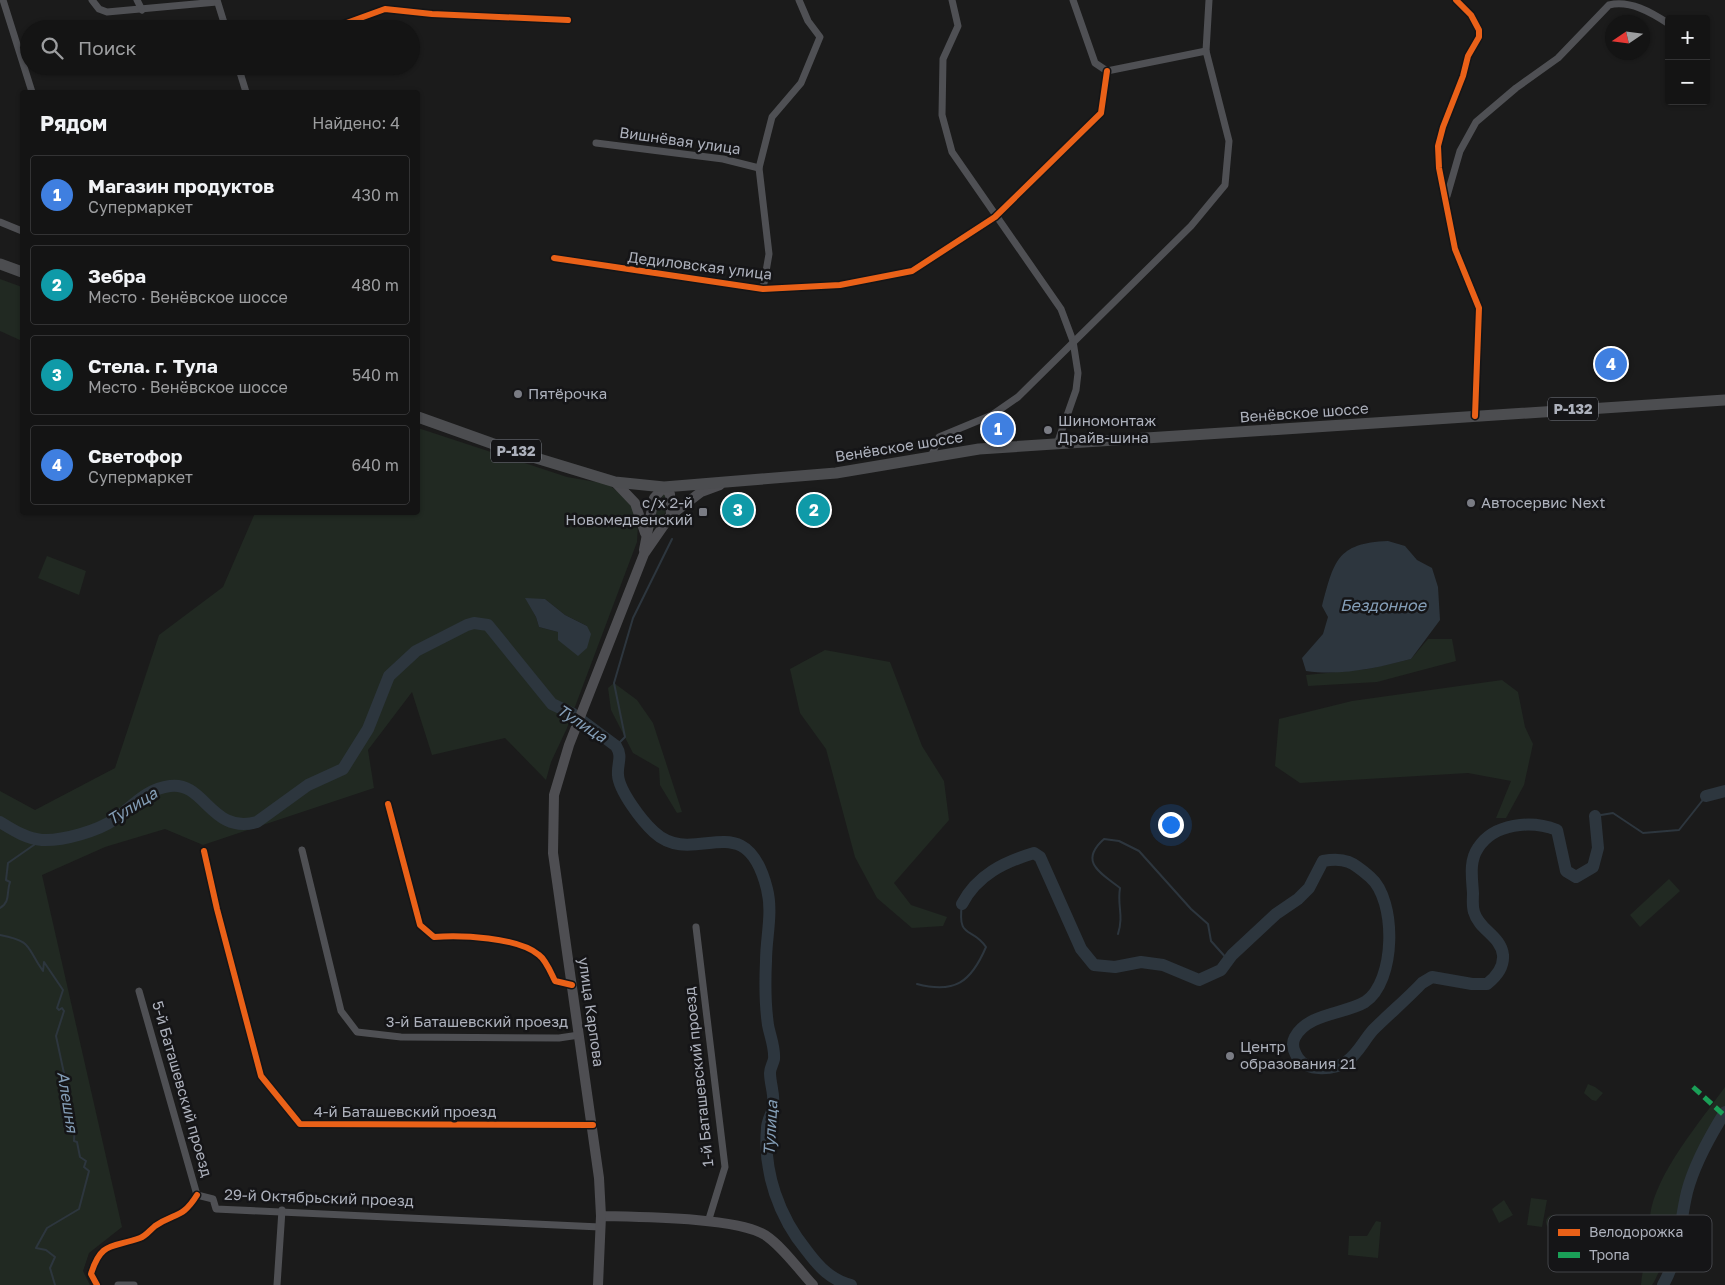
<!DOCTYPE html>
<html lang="ru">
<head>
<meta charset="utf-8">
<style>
  body { margin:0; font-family:"Golos Text",sans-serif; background:#1d1d1d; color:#f1f3f6 }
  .controls { position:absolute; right:15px; top:15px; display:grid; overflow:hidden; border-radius:5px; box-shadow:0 1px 4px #0004 }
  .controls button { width:45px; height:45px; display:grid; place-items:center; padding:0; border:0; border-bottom:1px solid #333334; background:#141414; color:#f1f3f6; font:25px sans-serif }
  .compass { position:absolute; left:1605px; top:15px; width:45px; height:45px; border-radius:50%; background:#141414; box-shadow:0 1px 4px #0004; rotate:257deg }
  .you { position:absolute; left:1170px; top:824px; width:18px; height:18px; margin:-12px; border:4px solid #fff; border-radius:50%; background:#1a73e8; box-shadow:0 0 0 8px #1a73e833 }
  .badge { display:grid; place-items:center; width:32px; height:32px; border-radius:50%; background:#0b8043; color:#fff; font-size:16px; font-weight:700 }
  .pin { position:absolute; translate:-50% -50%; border:2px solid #fff; box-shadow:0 1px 5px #0006 }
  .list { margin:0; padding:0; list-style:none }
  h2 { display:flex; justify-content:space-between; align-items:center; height:65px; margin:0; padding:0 20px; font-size:21px }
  h2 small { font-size:16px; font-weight:400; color:#9d9ea0 }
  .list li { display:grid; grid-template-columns:32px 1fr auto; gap:15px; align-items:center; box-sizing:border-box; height:80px; margin:0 10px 10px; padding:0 10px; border:1px solid #333334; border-radius:5px }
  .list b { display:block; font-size:19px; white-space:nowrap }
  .list p { margin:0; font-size:16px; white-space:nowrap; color:#9d9ea0 }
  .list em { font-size:16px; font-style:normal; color:#9d9ea0 }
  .icon { flex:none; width:28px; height:28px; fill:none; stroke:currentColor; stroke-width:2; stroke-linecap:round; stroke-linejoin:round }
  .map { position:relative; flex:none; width:1725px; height:1285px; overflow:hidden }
  .search { position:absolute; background:#141414; box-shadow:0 1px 4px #0004; left:20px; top:20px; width:400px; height:55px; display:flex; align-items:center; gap:12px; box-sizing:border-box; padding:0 18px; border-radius:28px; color:#9d9ea0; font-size:19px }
  .panel { position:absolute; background:#141414; box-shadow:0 1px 4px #0004; left:20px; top:90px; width:400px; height:425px; border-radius:5px }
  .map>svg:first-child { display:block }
  .green { fill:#212922; fill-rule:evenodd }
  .water { fill:#2d363e }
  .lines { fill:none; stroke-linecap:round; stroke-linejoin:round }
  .stream { stroke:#2d363e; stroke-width:2 }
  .river { stroke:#2d363e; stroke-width:12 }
  .street { stroke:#4f5054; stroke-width:7 }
  .secondary { stroke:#4e4e52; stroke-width:10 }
  .primary { stroke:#4c4d50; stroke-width:11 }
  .quiet { stroke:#1a9f57; stroke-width:5; stroke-dasharray:10 5; stroke-linecap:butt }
  .cycleway-casing { stroke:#151517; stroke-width:9 }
  .cycleway { stroke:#ea6118; stroke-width:6 }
  .poi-dot { fill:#7a7c84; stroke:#151517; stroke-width:2 }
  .labels { text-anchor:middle; stroke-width:5; stroke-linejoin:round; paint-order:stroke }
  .shield { fill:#151517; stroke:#7f828a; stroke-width:1 }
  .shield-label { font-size:14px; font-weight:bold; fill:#adb1bc }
  .street-label { font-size:15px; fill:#adb1bc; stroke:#151517 }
  .poi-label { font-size:15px; fill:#adb1bc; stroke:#151517; text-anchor:start }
  .water-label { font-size:16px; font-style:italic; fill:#849eb7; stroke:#151517 }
  .key { fill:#151517; stroke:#434449; stroke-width:1 }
  .key-label { font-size:14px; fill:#adb1bc }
</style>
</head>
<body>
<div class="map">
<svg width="1725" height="1285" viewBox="0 0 1725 1285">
  <rect width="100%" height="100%" fill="#1b1b1b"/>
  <g class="green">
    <path d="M0 279 22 287V341L0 331Z"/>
    <path d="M418 428 567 477 608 484 626 498 633 508 638 524 637 542 567 728 551 762 546 780 505 738 432 755 412 692 368 750 374 788 203 845 165 829 105 847 42 875 122 1227 89 1253 83 1271 90 1285H0V791L35 810 115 768 159 635 223 587 255 513 418 512ZM526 599H545L565 615 587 626 558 632 539 627 536 617Z"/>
    <path d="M664 493C673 507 661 523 650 532L654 516Z"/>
    <path d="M47 556 86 571 79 595 38 578Z"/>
    <path d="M1428 639H1452L1456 661 1377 682 1308 686 1306 675 1368 669 1411 659Z"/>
    <path d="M825 650 890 662 922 746 944 781 949 820 894 883 911 905 947 917 943 926 912 928 877 898 855 857 826 749 800 713 790 669Z"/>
    <path d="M1502 680 1518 692 1525 727 1533 744 1524 785 1506 818H1496L1511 781 1468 773 1300 783 1275 766 1279 719 1352 701Z"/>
    <path d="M614 683 637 700 653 723 682 812 677 813 660 785 659 768 633 753 611 710 608 688Z"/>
    <path d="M1669 879 1680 891 1640 927 1630 915Z"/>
    <path d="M1588 1084 1595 1087 1603 1093 1596 1101 1592 1100 1584 1093Z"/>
    <path d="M1725 1087V1107L1712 1127 1684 1189 1671 1247 1654 1282 1652 1285H1641C1642 1269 1647 1255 1650 1240 1652 1232 1649 1224 1650 1216 1655 1174 1701 1121 1725 1087Z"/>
    <path d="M1531 1198 1547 1200 1542 1227 1527 1225Z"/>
    <path d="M1504 1200 1513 1215 1499 1223 1492 1209Z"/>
    <circle cx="1553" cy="1222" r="7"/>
    <path d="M1376 1221 1381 1222 1378 1258 1348 1255 1349 1236H1367Z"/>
  </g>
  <g class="water">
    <path d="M1388 541 1405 546 1417 560 1432 568 1438 587 1440 620 1411 659C1377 668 1341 676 1306 671L1302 658 1323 634 1328 617 1322 606C1334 562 1336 543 1388 541Z"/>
    <path d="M525 598 545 599 565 615 587 626 591 634 587 648 578 656 558 640V632L539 627 536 617Z"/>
  </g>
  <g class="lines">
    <g class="stream">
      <path d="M616 746 625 737 614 683 633 618 672 539"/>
      <path d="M1595 816 1613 813 1643 833 1679 830 1706 796"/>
      <path d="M0 908C11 901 6 893 10 882L6 880 8 863 41 840"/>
      <path d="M1118 934C1124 914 1117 907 1120 888 1101 873 1078 862 1104 839L1119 841 1139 851 1191 909 1208 924 1211 941 1228 960"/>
      <path d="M0 935C34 942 25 946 43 971L44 962 63 990 57 1008 59 1010 62 1008 64 1011 56 1036 65 1078 68 1110 75 1124 74 1141 77 1142 80 1157 86 1161 84 1167 89 1171 79 1209 47 1228 37 1246 36 1248 46 1250 55 1257 50 1268 55 1285"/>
      <path d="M917 984C955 994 971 982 986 947 972 926 957 940 962 904"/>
    </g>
    <g class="river">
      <path d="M1706 796 1725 791"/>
      <path d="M0 822C13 830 27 839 42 840 63 841 98 831 115 819 133 806 146 789 170 786 205 781 211 835 257 822L308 785 343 769 368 729 389 676 416 651 467 625 474 623 488 625 552 704 573 714 616 746C623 757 617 763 618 775 619 791 642 821 654 832 695 870 745 802 767 889 773 913 766 937 766 961 765 982 765 1004 768 1025 770 1036 775 1047 774 1059 773 1064 770 1068 770 1073 770 1084 775 1095 773 1107 772 1114 767 1121 767 1128 763 1172 779 1217 807 1251 819 1267 831 1280 851 1285"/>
      <path d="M962 904C977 875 1004 862 1034 853L1040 857 1081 949 1094 965 1115 967 1141 962 1163 965 1199 980 1221 970 1232 955 1276 914 1298 899 1309 888 1323 861C1345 857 1353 862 1370 877 1397 900 1396 982 1365 1002 1345 1014 1308 1013 1295 1037 1291 1044 1294 1052 1298 1058 1307 1072 1334 1070 1346 1062 1358 1054 1364 1040 1373 1030 1389 1014 1407 999 1422 983L1432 977 1472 984H1487C1496 977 1504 968 1503 955 1501 936 1479 930 1474 912 1472 906 1473 899 1473 893 1472 878 1469 861 1478 848 1494 823 1531 820 1557 830L1566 871 1576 877 1593 867 1598 848 1595 816"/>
      <path d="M1663 1285C1680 1255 1679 1225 1687 1192 1694 1165 1710 1136 1725 1112"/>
    </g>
    <g class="street">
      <path d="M3 0 32 92"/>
      <path d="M92 0 99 9 107 12 217 2"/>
      <path d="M137 0 142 10"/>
      <path d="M217 0 226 29"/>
      <path d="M952 0 958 26 943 59 942 115 952 152 1061 309 1073 341 1078 373 1076 390 1057 444"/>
      <path d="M1073 0 1095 63 1107 71"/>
      <path d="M1456 0 1471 15 1479 30V37L1468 56 1463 76 1443 127 1438 146 1439 168 1455 249 1479 308 1475 416"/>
      <path d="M330 29 385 9 432 14 568 20"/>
      <path d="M1206 51 1209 0"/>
      <path d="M238 66 246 92"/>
      <path d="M596 143 723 159 759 168"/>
      <path d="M1447 196 1460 151 1476 122 1516 88 1558 58 1609 5C1630 0 1651 12 1669 24"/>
      <path d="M0 222 22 231"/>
      <path d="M554 258 763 289 840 285 912 271 995 217 1101 113 1107 71"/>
      <path d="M763 289 769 254 759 168 772 117 801 83 820 37 808 21 799 0"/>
      <path d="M931 457 939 437 992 415 1018 397 1191 226 1225 185 1229 141 1206 51 1107 71"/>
      <path d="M388 804 420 925 434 937C460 935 518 937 539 955 546 960 551 973 555 981L572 985"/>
      <path d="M302 850 341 1011 357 1032 401 1037 559 1038 579 1035"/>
      <path d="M204 851 217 909 261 1076 300 1124 593 1125"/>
      <path d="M696 927 725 1167 708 1222"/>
      <path d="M139 991 197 1195"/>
      <path d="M197 1195 213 1199 216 1209 600 1227"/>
      <path d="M97 1285 91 1274C101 1241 112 1248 140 1238 146 1236 150 1230 155 1226 176 1212 182 1219 197 1195"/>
      <path d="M118 1285H134"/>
      <path d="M277 1285 282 1210"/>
    </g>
    <g class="secondary">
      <path d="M615 482 635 503 645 533"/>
      <path d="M644 550 654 498 664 487 670 494 671 515"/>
      <path d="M601 1216C638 1217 736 1217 765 1235 783 1247 798 1269 813 1285"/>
      <path d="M598 1285 601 1216 599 1178 553 853 554 795 569 745 644 554 671 515 701 492 720 485"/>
    </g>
    <g class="primary">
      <path d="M0 264 22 272"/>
      <path d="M418 417 513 451 615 482 664 487 836 473 979 449 1725 400"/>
    </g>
    <path class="quiet" d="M1693 1087 1725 1116"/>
    <g class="cycleway-casing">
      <g id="cycleway">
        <path d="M1456 0 1471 15 1479 30V37L1468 56 1463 76 1443 127 1438 146 1439 168 1455 249 1479 308 1475 416"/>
        <path d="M330 29 385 9 432 14 568 20"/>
        <path d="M554 258 763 289 840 285 912 271 995 217 1101 113 1107 71"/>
        <path d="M388 804 420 925 434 937C460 935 518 937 539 955 546 960 551 973 555 981L572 985"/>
        <path d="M204 851 217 909 261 1076 300 1124 593 1125"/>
        <path d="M97 1285 91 1274C101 1241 112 1248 140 1238 146 1236 150 1230 155 1226 176 1212 182 1219 197 1195"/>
      </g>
    </g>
    <use href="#cycleway" class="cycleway"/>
  </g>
  <g class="poi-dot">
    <circle cx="518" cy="394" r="5"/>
    <circle cx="1048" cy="430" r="5"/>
    <circle cx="1471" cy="503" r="5"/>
    <rect x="698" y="507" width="10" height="10" rx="2.5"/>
    <circle cx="1230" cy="1056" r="5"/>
  </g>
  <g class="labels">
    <g class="shield">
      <rect x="1548" y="397.5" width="50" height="23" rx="4"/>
      <rect x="491" y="439.5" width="50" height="23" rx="4"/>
    </g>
    <g class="shield-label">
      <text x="1573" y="414">Р-132</text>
      <text x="516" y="456">Р-132</text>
    </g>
    <g class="street-label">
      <text transform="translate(680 141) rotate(8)" y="5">Вишнёвая улица</text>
      <text transform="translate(700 266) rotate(7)" y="5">Дедиловская улица</text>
      <text transform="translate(1304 413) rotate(-4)" y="5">Венёвское шоссе</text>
      <text transform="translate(899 447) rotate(-9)" y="5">Венёвское шоссе</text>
      <text transform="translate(591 1012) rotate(82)" y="5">улица Карпова</text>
      <text x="477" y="1027">3-й Баташевский проезд</text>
      <text transform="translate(699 1077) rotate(-96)" y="5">1-й Баташевский проезд</text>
      <text transform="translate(182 1089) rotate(74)" y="5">5-й Баташевский проезд</text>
      <text x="405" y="1117">4-й Баташевский проезд</text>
      <text transform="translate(319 1198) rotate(2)" y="5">29-й Октябрьский проезд</text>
    </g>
    <g class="poi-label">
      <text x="528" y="399">Пятёрочка</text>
      <text x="1058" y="426">Шиномонтаж<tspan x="1058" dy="17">Драйв-шина</tspan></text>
      <text x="693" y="508" text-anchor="end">с/х 2-й<tspan x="693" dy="17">Новомедвенский</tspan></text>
      <text x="1481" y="508">Автосервис Next</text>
      <text x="1240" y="1052">Центр<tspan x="1240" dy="17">образования 21</tspan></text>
    </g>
    <g class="water-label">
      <text x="1383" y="611">Бездонное</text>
      <text transform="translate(582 723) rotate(33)" y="6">Тулица</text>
      <text transform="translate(132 806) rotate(-32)" y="6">Тулица</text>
      <text transform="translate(68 1102) rotate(81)" y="6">Алешня</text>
      <text transform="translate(770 1128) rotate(-87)" y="6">Тулица</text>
    </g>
  </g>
  <rect x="1548" y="1215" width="164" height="57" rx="8" class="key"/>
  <rect x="1558" y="1229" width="22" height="7" fill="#ea6118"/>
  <rect x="1558" y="1252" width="22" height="6" fill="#1a9f57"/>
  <g class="key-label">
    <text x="1589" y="1237">Велодорожка</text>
    <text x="1589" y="1260">Тропа</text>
  </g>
</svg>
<div class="controls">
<button>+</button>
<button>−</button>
</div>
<svg class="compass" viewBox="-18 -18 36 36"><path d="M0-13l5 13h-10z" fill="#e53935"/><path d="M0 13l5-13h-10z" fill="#9d9ea0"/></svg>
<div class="you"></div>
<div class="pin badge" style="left:998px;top:429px;background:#3f7fe0">1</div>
<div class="pin badge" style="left:814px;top:510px;background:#0f9aa8">2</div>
<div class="pin badge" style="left:738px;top:510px;background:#0f9aa8">3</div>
<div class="pin badge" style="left:1611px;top:364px;background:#3f7fe0">4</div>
<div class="search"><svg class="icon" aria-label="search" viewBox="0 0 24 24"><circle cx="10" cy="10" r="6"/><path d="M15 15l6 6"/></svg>Поиск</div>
<section class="panel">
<h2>Рядом<small>Найдено: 4</small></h2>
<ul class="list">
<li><span class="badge" style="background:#3f7fe0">1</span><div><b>Магазин продуктов</b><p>Супермаркет</p></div><em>430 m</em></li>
<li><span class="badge" style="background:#0f9aa8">2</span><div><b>Зебра</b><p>Место · Венёвское шоссе</p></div><em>480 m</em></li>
<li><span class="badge" style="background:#0f9aa8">3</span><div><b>Стела. г. Тула</b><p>Место · Венёвское шоссе</p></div><em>540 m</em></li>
<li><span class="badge" style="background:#3f7fe0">4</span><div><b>Светофор</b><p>Супермаркет</p></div><em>640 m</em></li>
</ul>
</section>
</div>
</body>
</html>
